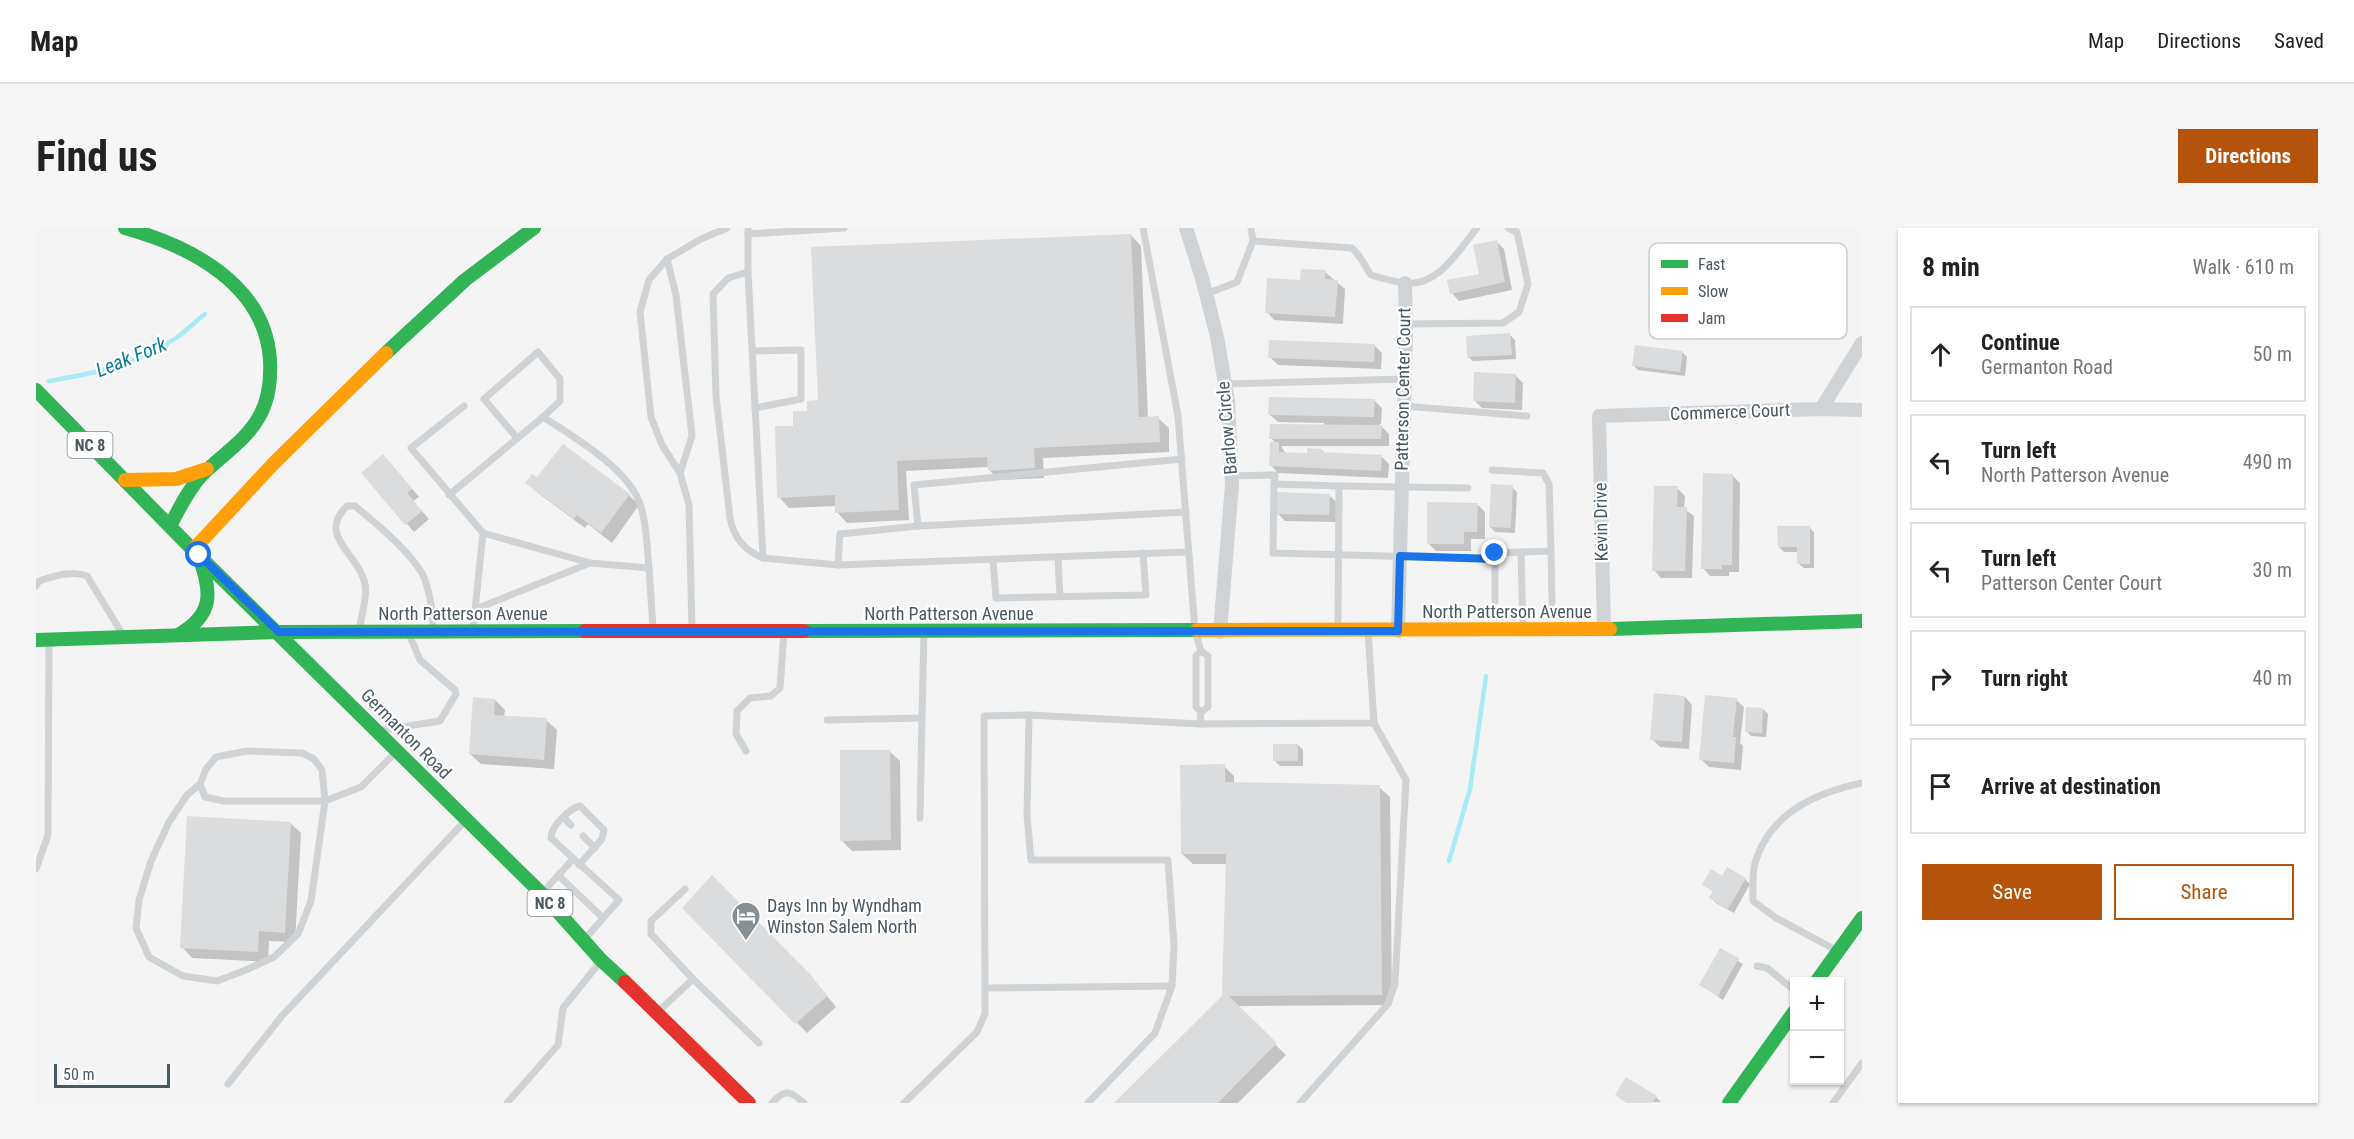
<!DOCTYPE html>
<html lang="en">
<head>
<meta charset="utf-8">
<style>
  body { margin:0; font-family:"Roboto Condensed",sans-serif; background:#f6f6f6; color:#222 }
  .controls { position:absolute; right:18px; bottom:18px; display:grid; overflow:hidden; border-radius:0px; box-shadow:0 2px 4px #0004 }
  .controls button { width:54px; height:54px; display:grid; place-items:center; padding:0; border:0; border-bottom:2px solid #e0e0e0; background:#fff; color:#222; font:30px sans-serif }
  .scale { position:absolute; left:18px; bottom:15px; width:116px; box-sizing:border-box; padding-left:6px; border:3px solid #485863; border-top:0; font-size:16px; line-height:21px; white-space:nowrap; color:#485863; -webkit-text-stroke:4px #fff; paint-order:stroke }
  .stop { position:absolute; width:18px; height:18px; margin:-14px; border:4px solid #1a73e8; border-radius:50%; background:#fff }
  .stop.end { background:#1a73e8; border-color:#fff; box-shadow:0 2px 6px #0008 }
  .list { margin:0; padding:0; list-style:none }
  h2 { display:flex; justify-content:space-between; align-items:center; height:78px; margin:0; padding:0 24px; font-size:26px }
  h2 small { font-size:20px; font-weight:400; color:#767676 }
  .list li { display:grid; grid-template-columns:39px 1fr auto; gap:18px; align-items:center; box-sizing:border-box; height:96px; margin:0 12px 12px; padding:0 12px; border:2px solid #e0e0e0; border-radius:0px }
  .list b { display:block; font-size:22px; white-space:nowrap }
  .list p { margin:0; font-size:20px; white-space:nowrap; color:#767676 }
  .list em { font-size:20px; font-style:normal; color:#767676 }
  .actions { display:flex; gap:12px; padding:18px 24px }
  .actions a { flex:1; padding:14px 0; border:2px solid #b45309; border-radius:0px; text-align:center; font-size:21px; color:#b45309 }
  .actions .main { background:#b45309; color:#fff }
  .icon { flex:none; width:33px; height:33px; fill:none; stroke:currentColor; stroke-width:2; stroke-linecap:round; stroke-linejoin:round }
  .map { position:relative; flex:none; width:1826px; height:875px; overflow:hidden; border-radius:0px }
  header { display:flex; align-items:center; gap:36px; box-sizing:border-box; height:84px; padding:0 30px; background:#fff; border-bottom:2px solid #e0e0e0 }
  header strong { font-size:28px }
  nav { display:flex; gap:33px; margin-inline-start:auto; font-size:21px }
  .intro { display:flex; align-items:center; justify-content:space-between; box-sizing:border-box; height:144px; padding:0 36px }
  h1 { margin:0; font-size:42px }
  .button { padding:15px 27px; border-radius:0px; background:#b45309; color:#fff; font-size:21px; font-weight:700 }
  main { display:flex; gap:36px; padding:0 36px }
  aside { flex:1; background:#fff; border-radius:0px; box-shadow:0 2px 4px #0004 }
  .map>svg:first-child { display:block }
  .shadow { fill:#0003 }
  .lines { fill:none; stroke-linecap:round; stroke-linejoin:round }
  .stream { stroke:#a8eaf6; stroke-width:4.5 }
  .building { fill:#dbdcde }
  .lane { stroke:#cfd3d5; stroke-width:7 }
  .street { stroke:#cfd3d5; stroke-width:14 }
  .fast { stroke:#30b455; stroke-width:14 }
  .slow { stroke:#ff9f0a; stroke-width:14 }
  .jam { stroke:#e5322d; stroke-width:14 }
  .route { stroke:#1a73e8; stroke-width:8 }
  .labels { text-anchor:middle; stroke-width:4.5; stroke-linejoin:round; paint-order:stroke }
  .shield { fill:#fff; stroke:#7f8a92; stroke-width:1.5 }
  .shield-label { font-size:16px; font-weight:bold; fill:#485863 }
  .street-label { font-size:18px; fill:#485863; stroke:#fff }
  .poi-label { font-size:18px; fill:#485863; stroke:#fff; text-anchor:start }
  .water-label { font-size:20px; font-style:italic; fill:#047e93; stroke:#fff }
  .key { fill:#fff; stroke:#c8cdd0; stroke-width:1.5 }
  .key-label { font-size:16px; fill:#485863 }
</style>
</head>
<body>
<header>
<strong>Map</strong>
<nav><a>Map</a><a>Directions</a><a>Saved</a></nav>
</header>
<div class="intro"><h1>Find us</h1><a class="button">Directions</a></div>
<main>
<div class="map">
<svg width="1826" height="875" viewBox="0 0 1826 875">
  <rect width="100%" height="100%" fill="#f4f4f4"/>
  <g class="shadow">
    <path d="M1095 7 1105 18 1112 190H1122L1133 200V224L1007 230 1008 250 964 252 953 242V239L870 243 873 292 811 295 801 284 800 278 753 280 743 269 759 199 783 174Z"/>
    <path d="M1460 13 1468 21 1476 62 1423 73 1416 65 1445 47Z"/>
    <path d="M1289 44 1309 61 1307 96 1238 92 1231 84 1266 54Z"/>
    <path d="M1474 107 1479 112 1480 131 1437 133 1432 129Z"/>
    <path d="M1338 117 1346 125 1345 141 1242 137 1234 129Z"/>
    <path d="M1646 124 1651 129 1649 148 1602 142 1597 137Z"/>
    <path d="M1479 147 1487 155 1486 182 1446 180 1439 173Z"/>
    <path d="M1338 172 1346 180 1345 196H1343L1353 206V218H1245L1250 226 1272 227 1286 222 1289 226 1345 228 1353 236 1352 250 1242 245 1235 237 1240 216 1235 210 1288 198V195L1242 194 1234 187Z"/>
    <path d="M527 218 593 267 603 277 576 315 552 296 549 300 502 265 491 255 501 252Z"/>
    <path d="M355 236 383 269 377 273 393 291 378 304 327 245Z"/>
    <path d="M1696 247 1704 255 1703 344H1693V348H1674L1667 340Z"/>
    <path d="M1476 259 1481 264 1479 305 1459 304 1454 299Z"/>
    <path d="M1641 260 1649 268 1648 281 1658 288 1656 350H1625L1618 342Z"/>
    <path d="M1293 267 1301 275 1300 294 1249 293 1241 285Z"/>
    <path d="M1442 277 1449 284V311H1435V323H1400L1392 315Z"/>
    <path d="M1773 299 1778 304V340H1768L1763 336V324H1748L1743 319Z"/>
    <path d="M1649 469 1656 477 1653 521 1624 519 1616 511Z"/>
    <path d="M459 472 469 482 468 489 510 492 521 502 518 541 445 536 434 526Z"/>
    <path d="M1700 472 1708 479 1704 515 1707 518 1705 542 1673 539 1665 531Z"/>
    <path d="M1727 481 1732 486 1730 509 1715 508 1710 503Z"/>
    <path d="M1262 517 1267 522V538H1244L1239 533Z"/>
    <path d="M853 523 864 533 865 622 816 623 806 613Z"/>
    <path d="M1188 538 1198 548V556L1343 559 1354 569 1356 777 1200 778 1250 827 1202 875H1079L1188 768 1191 636H1157L1146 626Z"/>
    <path d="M254 595 265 605 259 714 233 713 232 734 156 730 146 719Z"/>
    <path d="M676 649 784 759 800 779 771 805 648 680Z"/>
    <path d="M1687 650 1709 651 1714 656 1698 685 1680 675 1675 670 1678 664 1668 657Z"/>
    <path d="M1685 722 1707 736 1687 772 1665 757Z"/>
    <path d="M1581 867 1620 869 1625 874 1591 875Z"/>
  </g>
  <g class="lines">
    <g class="stream">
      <path d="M13 153C57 146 103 135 140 110 150 103 159 94 169 86"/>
      <path d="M1413 633 1434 561 1450 448"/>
    </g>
  </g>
  <g class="building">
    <path d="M1095 6 1103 189 1123 188 1124 214 998 220 999 240 952 243 951 229 861 233 863 282 799 285V267L741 270 739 198H757V183H771V173L782 172 775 19Z"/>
    <path d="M1461 12 1469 54 1414 66 1411 52 1443 46 1437 17Z"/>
    <path d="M1265 41 1290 42 1289 51 1302 52 1299 89 1229 85 1231 50 1264 52Z"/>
    <path d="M1474 105 1476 127 1431 129 1430 108Z"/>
    <path d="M1233 112 1339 116 1338 134 1232 130Z"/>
    <path d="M1599 117 1647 123 1644 144 1596 138Z"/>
    <path d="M1438 144 1480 146 1479 175 1437 173Z"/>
    <path d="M1233 169 1339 171 1338 189 1232 187Z"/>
    <path d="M1234 196 1346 197 1345 211H1233Z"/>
    <path d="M1234 214H1243V224L1271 225V220L1286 221V224L1346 227 1345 243 1233 238Z"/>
    <path d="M527 216 594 266 565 305 541 287 538 291 489 255 496 246 501 249Z"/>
    <path d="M347 226 376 261 371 265 386 283 369 297 325 245Z"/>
    <path d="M1667 245 1697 246 1696 337H1686V341H1665Z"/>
    <path d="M1455 256 1477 257 1475 300 1453 299Z"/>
    <path d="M1618 258H1642L1641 279H1651L1649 343H1616Z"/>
    <path d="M1240 264 1294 266 1293 287 1239 286Z"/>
    <path d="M1391 274 1442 275 1441 304H1428V316H1391Z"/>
    <path d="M1741 298H1774V336H1761V319H1742Z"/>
    <path d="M1618 465 1649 468 1646 514 1614 512Z"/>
    <path d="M1669 467 1701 470 1697 509H1700L1698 535 1663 532Z"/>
    <path d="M437 469 459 471 458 487 511 490 508 532 433 526Z"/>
    <path d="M1710 479 1727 480 1726 505 1709 504Z"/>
    <rect x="1237" y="516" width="25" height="17"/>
    <path d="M804 522H854L855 612 804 613Z"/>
    <path d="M1189 536V554L1344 557 1346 767 1193 768 1241 815 1182 875H1078L1186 768 1190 626H1145L1144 537Z"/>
    <path d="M151 588 255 594 249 705 223 703 222 724 144 720Z"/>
    <path d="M1691 639 1710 650 1692 681 1673 670 1677 663 1666 657 1675 641 1686 648Z"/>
    <path d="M676 647 774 746 791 768 759 796 646 680Z"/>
    <path d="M1684 720 1703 730 1682 768 1663 757Z"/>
    <path d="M1590 849 1621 868 1616 875H1592L1579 867Z"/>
  </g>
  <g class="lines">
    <g class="lane">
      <path d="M712 0V44L692 50 677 66 680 168 694 290C698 310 708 322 727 330L802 337 1151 324"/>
      <path d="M1107 0 1142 188 1159 403 1165 423 1172 428V479L1165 484 1160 479V428L1165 423"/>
      <path d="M1215 0 1217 13"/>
      <path d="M712 6 808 0"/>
      <path d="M631 31 640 67 656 208 644 245"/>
      <path d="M712 44 727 330"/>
      <path d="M1170 66 1201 54 1217 13 1316 20C1325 28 1328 37 1335 47 1345 50 1356 53 1367 55 1402 60 1422 23 1441 0"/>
      <path d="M1370 96 1467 95 1483 84 1492 56 1481 4 1472 0"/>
      <path d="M716 123 765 122V171L719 180"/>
      <path d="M1189 156 1369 151"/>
      <path d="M428 178 375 220 447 305"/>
      <path d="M1368 178 1491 188"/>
      <path d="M481 210 448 171 502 124 524 151V173L507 189"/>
      <path d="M1146 231 878 257 882 298 1150 284"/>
      <path d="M1456 242 1507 245 1513 256 1515 323"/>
      <path d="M1196 248 1239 247 1238 256"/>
      <path d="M1303 258 1238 256 1237 325 1459 331"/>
      <path d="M413 267 507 189C538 209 595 242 605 279 611 298 611 321 613 340"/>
      <path d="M1485 324 1515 323 1516 375"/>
      <path d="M1022 329 1024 368"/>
      <path d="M957 332 960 370 1110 367 1107 325"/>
      <path d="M802 337 804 306 882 298"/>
      <path d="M0 358 3 353C19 348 35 342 51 348L87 407"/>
      <path d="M1459 373V325L1485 324 1487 399"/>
      <path d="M440 381 554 335"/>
      <path d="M1302 399 1303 258 1432 260"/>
      <path d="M437 401 447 305 554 335 613 340 617 400"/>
      <path d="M656 401 653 277 644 245 626 217 615 189 604 84 613 52 631 31 665 11 691 0"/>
      <path d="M323 402C325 391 332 366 329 356 323 326 280 308 311 278H319C341 296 365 316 382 339 393 353 397 384 397 401"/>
      <path d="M993 487 991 587 995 632H1132L1138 717 1136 758 1119 805 1052 875"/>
      <path d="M791 492 886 490 888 404"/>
      <path d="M1164 496 1338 495 1332 403"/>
      <path d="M346 502 404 493 420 466 419 462 384 432 373 406"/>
      <path d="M710 523 700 506 701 483 714 470 735 468 744 460 748 404"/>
      <path d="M164 556 151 567 133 594 115 633 103 672 100 700 113 729 147 748 181 753 210 742 238 729 262 706 275 673 289 573 286 542 278 531 266 525 211 523 180 529 170 541 164 556 169 569 188 573H289L325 559 359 525"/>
      <path d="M528 590 535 597"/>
      <path d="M884 590 886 490"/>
      <path d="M547 608 559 620"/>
      <path d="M543 637 566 611 568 602 544 578C533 581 515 598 515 610L583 672 549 711"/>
      <path d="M0 641 12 607 13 414"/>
      <path d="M522 647 567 690"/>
      <path d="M649 661 615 693V706L657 751"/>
      <path d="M508 663 537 631"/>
      <path d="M1800 722 1740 690 1717 673C1717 661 1716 646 1719 635 1734 585 1779 565 1826 555"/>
      <path d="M1721 738 1731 740 1758 762"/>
      <path d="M949 760 1136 758"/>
      <path d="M624 782 657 751 723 815"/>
      <path d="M192 856 245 789 429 593"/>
      <path d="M471 875 522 817 527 780 564 734"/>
      <path d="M736 875C749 861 754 862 768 875"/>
      <path d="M868 875 941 804 949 786 948 488 993 487 1164 496 1165 484"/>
      <path d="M1264 875 1352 776 1359 756 1370 552 1338 495"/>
      <path d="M1797 875 1826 835"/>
    </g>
    <g class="street">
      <path d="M1150 0 1166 50 1181 109 1192 173 1196 256 1184 404"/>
      <path d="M1785 181 1826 115"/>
      <path d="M1568 401 1563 188 1785 181 1826 182"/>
      <path d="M1362 403 1370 106 1369 55"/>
    </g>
    <g class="fast">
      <path d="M89 0C154 18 229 56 234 132 235 151 233 172 223 189 209 214 184 228 165 248 152 262 143 281 134 298"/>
      <path d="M350 125 429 52 498 0"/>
      <path d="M0 162 157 322 506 666 565 732 589 754"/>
      <path d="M1574 401 1826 393"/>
      <path d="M768 403 1161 402"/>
      <path d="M142 407C178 387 176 364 163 329"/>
      <path d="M0 412 243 404 549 403"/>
      <path d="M1780 754 1826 690"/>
      <path d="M1693 875 1758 784"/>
    </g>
    <g class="slow">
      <path d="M89 252 140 251 171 241"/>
      <path d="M157 322 238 235 350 125"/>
      <path d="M1161 402 1574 401"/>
    </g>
    <g class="jam">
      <path d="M549 403H768"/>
      <path d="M589 754 713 875"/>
    </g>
  </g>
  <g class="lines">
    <path class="route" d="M163 327 243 404 1362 403 1364 328 1459 331V325"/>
  </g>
  <defs>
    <g id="hotel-pin" transform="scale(1.5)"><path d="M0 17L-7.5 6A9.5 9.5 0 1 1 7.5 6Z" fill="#848f96" stroke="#fff"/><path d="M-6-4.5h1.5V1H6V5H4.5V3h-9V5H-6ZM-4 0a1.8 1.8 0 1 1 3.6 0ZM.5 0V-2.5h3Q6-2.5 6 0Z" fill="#fff"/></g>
  </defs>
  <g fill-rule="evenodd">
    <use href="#hotel-pin" x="710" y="688"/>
  </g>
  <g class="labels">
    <g class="shield">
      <rect x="31.5" y="204" width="45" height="26" rx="4.5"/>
      <rect x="491.5" y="662" width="45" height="26" rx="4.5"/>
    </g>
    <g class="shield-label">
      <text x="54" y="223">NC 8</text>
      <text x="514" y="681">NC 8</text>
    </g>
    <g class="street-label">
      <text transform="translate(1367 161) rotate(-89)" y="6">Patterson Center Court</text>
      <text transform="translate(1694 184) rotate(-2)" y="6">Commerce Court</text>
      <text transform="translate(1191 200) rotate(-95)" y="6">Barlow Circle</text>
      <text transform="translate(1565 294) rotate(-91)" y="6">Kevin Drive</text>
      <text x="1471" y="390">North Patterson Avenue</text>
      <text x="427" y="392">North Patterson Avenue</text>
      <text x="913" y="392">North Patterson Avenue</text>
      <text transform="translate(370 506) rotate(45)" y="6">Germanton Road</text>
    </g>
    <g class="poi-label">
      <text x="731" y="684">Days Inn by Wyndham<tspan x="731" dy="21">Winston Salem North</tspan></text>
    </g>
    <g class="water-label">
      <text transform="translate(95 129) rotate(-22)" y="7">Leak Fork</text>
    </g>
  </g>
  <rect x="1613" y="15" width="198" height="96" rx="9" class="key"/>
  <rect x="1625" y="32" width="27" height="8" fill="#30b455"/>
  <rect x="1625" y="59" width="27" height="8" fill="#ff9f0a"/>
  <rect x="1625" y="86" width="27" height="8" fill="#e5322d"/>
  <g class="key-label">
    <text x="1662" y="42">Fast</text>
    <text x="1662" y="69">Slow</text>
    <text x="1662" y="96">Jam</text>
  </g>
</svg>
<div class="controls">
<button>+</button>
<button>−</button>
</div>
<div class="scale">50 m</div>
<div class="stop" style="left:163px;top:327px"></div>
<div class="stop end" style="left:1459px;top:325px"></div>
</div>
<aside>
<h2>8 min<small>Walk · 610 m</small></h2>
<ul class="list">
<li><svg class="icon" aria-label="ahead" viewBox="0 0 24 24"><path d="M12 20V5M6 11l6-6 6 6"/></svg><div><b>Continue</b><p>Germanton Road</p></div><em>50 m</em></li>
<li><svg class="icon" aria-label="left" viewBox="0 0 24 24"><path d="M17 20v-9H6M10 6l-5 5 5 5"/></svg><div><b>Turn left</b><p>North Patterson Avenue</p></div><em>490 m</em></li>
<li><svg class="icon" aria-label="left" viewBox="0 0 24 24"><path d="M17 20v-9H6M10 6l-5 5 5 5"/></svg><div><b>Turn left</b><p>Patterson Center Court</p></div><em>30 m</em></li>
<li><svg class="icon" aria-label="right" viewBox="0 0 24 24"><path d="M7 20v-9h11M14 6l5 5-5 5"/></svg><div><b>Turn right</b></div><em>40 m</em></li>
<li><svg class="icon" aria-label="arrive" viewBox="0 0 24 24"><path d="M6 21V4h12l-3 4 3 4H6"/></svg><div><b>Arrive at destination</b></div></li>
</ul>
<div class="actions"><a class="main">Save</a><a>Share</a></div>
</aside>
</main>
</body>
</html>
